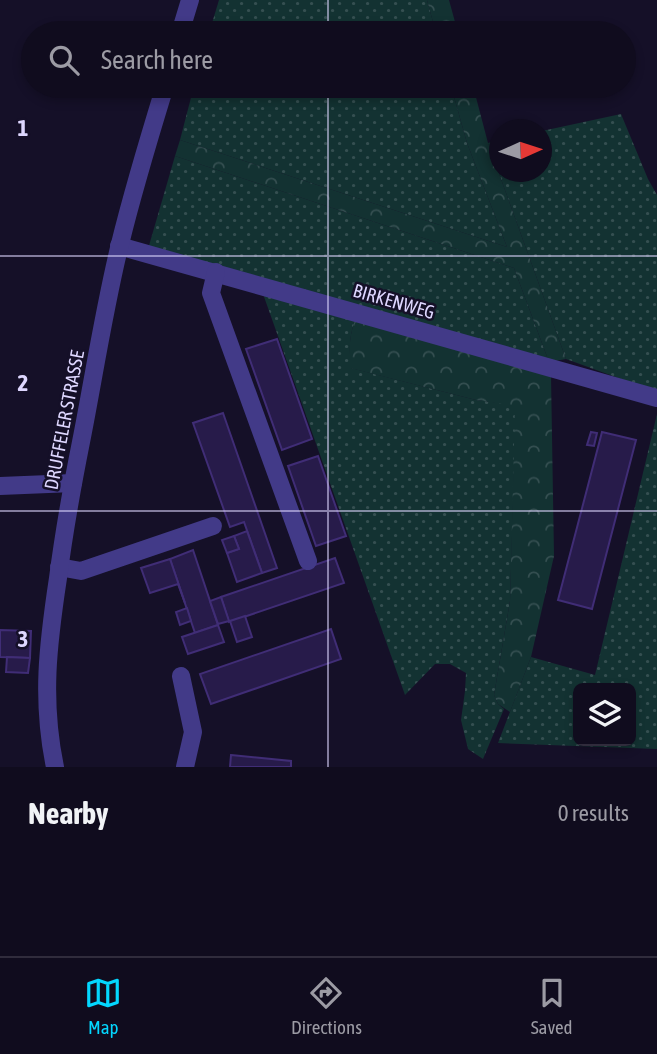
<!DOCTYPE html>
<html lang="en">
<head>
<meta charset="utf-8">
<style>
  body { margin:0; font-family:"Asap Condensed",sans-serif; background:#1e1a2b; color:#f1f3f6 }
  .controls { position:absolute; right:21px; bottom:21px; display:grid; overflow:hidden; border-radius:10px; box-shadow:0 4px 10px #0003 }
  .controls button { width:63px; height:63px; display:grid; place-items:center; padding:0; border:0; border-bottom:2px solid #302c3c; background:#100c1e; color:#f1f3f6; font:35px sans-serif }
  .compass { position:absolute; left:489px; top:119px; width:63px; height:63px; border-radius:50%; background:#100c1e; box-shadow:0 4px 10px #0003; rotate:87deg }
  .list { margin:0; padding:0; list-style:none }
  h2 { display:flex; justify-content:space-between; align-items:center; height:91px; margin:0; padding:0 28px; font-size:30px }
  h2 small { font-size:23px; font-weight:400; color:#9c9ba4 }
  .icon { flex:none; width:38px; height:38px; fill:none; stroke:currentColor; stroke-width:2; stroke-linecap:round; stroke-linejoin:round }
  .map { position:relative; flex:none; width:657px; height:767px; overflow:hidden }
  .search { position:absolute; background:#100c1e; box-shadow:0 4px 10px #0003; left:21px; right:21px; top:21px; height:77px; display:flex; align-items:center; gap:18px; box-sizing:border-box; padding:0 24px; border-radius:38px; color:#9c9ba4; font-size:26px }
  .sheet { height:189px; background:#100c1e }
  nav { display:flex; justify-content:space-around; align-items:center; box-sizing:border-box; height:98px; border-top:2px solid #302c3c; background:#100c1e; font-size:19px; color:#9c9ba4 }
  nav a { display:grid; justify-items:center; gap:4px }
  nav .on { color:#03d7ff }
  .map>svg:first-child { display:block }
  .grass { fill:url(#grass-dots); fill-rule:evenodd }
  .forest { fill:url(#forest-crowns) }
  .building { fill:#271b4a; stroke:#402d76; stroke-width:2 }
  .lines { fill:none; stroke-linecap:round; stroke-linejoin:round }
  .minor { stroke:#423a88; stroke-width:18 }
  .grid { fill:none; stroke:#ded7ff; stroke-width:2; stroke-opacity:0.55 }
  .labels { text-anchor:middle; stroke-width:5; stroke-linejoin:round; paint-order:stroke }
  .street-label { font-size:19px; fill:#ded7ff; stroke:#151028 }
  .grid-label { font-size:23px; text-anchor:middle; font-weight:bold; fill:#ded7ff; stroke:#151028; stroke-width:5; stroke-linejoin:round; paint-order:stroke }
</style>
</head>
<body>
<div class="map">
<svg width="657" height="767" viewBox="0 0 657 767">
  <defs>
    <pattern id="grass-dots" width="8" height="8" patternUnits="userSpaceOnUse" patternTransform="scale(1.75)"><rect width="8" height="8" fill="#133232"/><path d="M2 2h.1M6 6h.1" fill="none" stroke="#354f51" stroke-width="1.8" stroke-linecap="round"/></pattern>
    <pattern id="forest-crowns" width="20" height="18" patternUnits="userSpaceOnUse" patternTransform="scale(1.75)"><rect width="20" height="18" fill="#133232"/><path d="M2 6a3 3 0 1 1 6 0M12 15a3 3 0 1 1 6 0" fill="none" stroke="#354f51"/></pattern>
  </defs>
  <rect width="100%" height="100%" fill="#151028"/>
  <g class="grass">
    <path d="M219 0H427L436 33H209Z"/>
    <path d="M194 86H451L467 143 507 247 180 140Z"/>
    <path d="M621 114 648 179 657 195V392L566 359 488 143 499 140 500 172H542V131Z"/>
    <path d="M175 156 514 268 549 362 148 249Z"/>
    <path d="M262 291 356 318C349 334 349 351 351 368L476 400 516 405 510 601 494 695 498 704 504 709 483 759 468 749 461 720 465 691 466 673 450 664H435L405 695Z"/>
    <path d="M657 414V749L498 743 531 657 595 675ZM578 688H631V741H578Z"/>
  </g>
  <g class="forest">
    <path d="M427 0H449L458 33H436Z"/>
    <path d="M451 86H473L488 143 566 359 549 362 514 268 175 156 180 140 507 247 467 143Z"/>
    <path d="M356 318 551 376 554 556 531 657 510 712 498 704 494 695 510 601 515 406 476 400 350 368C349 351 349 334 356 318Z"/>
  </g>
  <g class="building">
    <path d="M277 339 312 439 282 450 246 349Z"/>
    <path d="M223 413 277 568 262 573 244 522 230 527 193 423Z"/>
    <path d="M591 432 597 433 594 446 587 445Z"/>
    <path d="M602 432 636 440 592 609 558 600Z"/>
    <path d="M318 456 346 536 316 546 288 466Z"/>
    <path d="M247 531 262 573 237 582 227 553 239 549 234 536Z"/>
    <path d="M234 536 239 549 227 553 222 540Z"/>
    <path d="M193 550 218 625 195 633 170 559Z"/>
    <path d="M335 558 344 583 229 622 221 597Z"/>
    <path d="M170 559 185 603 178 584 150 593 141 568Z"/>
    <path d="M221 597 229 621 218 624 210 601Z"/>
    <path d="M187 608 191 621 180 625 176 612Z"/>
    <path d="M245 616 252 637 237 642 230 621Z"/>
    <path d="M218 625 224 642 188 654 182 637Z"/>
    <path d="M331 629 341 659 211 704 200 674Z"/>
    <path d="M0 630 31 631 30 658 0 657Z"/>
    <path d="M7 657 30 658 28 673 6 672Z"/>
    <path d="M231 755 291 761V767H230Z"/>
  </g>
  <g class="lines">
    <g class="minor">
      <path d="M180 33 190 0"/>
      <path d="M119 246 657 398"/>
      <path d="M216 272 211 293 308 561"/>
      <path d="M0 486 73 483"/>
      <path d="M59 567 81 571 213 526"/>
      <path d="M181 676 193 732 185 767"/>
      <path d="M55 767C41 700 48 644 58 578 64 532 72 487 81 442 94 376 104 309 120 244 133 191 149 138 165 86"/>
    </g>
  </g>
  <path class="grid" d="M328 0V33M328 86V767M0 256H657M0 511H657"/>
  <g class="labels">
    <g class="street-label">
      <text transform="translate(394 301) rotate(16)" y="7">BIRKENWEG</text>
      <text transform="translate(64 420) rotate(-79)" y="7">DRUFFELER STRASSE</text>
    </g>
  </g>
  <g class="grid-label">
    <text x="23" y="136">1</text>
    <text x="23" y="391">2</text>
    <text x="23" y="647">3</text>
  </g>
</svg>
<div class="controls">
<button><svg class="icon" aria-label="layers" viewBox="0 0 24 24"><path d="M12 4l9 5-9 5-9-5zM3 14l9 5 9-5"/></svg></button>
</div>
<svg class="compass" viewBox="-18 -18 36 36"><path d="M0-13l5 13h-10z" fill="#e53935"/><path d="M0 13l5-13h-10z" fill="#9c9ba4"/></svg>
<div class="search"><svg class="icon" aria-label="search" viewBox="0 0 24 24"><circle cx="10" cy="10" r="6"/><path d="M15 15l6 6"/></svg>Search here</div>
</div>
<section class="sheet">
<h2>Nearby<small>0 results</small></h2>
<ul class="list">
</ul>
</section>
<nav>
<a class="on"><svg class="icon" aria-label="map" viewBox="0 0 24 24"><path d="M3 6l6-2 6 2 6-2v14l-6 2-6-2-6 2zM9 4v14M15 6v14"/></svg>Map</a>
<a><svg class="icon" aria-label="directions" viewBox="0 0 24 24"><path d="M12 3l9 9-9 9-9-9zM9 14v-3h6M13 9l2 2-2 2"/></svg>Directions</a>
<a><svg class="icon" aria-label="saved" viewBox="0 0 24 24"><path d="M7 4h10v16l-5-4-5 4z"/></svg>Saved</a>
</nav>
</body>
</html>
